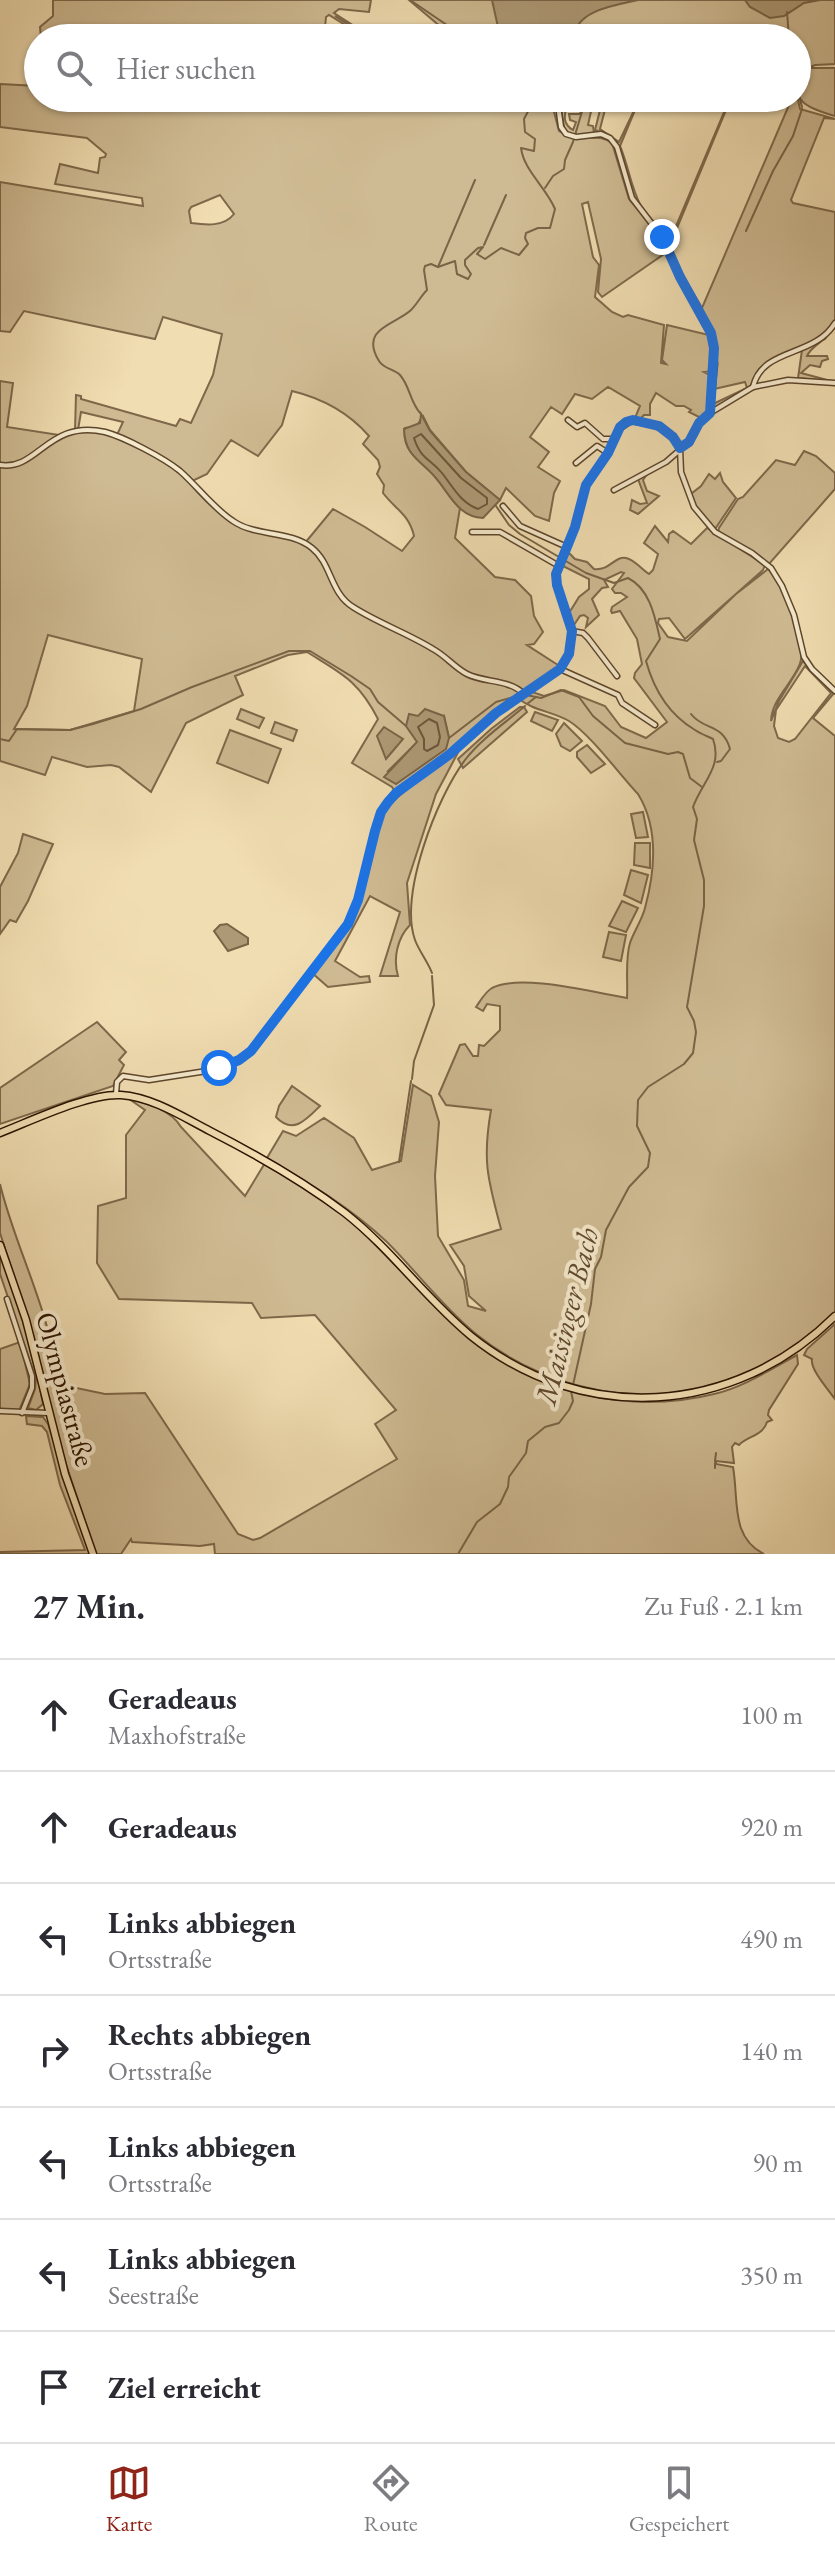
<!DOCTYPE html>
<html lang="de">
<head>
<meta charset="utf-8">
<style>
  body { margin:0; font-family:"EB Garamond",serif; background:#f2f2f3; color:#2b2b33 }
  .stop { position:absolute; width:24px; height:24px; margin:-18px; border:6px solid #1a73e8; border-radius:50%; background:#fff }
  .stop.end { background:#1a73e8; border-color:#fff; box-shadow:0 2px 8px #0008 }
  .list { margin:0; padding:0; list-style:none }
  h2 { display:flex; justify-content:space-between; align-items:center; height:104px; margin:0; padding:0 32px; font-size:34px }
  h2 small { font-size:26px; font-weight:400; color:#7c7c81 }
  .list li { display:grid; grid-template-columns:52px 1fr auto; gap:24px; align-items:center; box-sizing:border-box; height:112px; padding:0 32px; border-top:2px solid #e1e1e2 }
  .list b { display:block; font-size:30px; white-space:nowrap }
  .list p { margin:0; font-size:26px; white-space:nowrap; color:#7c7c81 }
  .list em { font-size:26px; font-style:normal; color:#7c7c81 }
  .icon { flex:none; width:44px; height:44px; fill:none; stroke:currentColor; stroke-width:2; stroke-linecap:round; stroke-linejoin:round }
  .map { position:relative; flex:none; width:835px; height:1554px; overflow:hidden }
  .search { position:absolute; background:#fff; box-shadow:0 2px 6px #0004; left:24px; right:24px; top:24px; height:88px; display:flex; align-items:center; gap:20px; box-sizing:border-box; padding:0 28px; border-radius:44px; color:#7c7c81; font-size:30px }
  .sheet { height:888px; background:#fff }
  nav { display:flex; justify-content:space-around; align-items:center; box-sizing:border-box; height:112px; border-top:2px solid #e1e1e2; background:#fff; font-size:22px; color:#7c7c81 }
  nav a { display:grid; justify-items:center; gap:4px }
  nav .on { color:#8f2418 }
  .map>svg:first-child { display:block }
  .green { fill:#cfbb93; stroke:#7e684a; stroke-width:2; fill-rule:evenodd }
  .water { fill:#ad9975; stroke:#796446; stroke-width:2 }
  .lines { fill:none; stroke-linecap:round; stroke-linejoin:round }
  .shore { stroke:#6c563a; stroke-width:2 }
  .stream { stroke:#796446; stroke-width:2 }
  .minor-casing { stroke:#5d462c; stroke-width:7 }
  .major-casing { stroke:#2c1400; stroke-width:9 }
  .minor { stroke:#f5e9cc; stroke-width:4 }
  .major { stroke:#f0ddb1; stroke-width:6 }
  .route { stroke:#1a73e8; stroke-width:10 }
  .labels { text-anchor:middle; stroke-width:8; stroke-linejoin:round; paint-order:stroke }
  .street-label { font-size:28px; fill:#2c1400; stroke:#f5e9cc }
  .water-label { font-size:30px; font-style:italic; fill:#60492f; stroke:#f5e9cc }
</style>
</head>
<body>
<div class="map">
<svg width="835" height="1554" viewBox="0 0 835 1554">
  <rect width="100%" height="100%" fill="#f0ddb1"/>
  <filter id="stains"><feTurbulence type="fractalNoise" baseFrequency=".0025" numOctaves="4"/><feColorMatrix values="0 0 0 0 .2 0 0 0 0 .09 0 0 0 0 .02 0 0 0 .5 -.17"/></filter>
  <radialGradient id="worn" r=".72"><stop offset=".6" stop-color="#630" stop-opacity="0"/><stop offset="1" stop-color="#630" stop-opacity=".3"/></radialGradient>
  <g class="green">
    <path d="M53 0H371L369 12 339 9 334 13 373 38 335 16 369 38H366L329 15 326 17 324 38H41L40 27 53 16Z"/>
    <path d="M409 0H835V64L815 65 808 68H835V116C810 109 785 101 804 70L797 69V38H689L667 29 685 38 670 31 664 38 665 31C648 29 630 26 618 38H454Z"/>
    <path d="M0 84 38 86V98H555L554 112 559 131C581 145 596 131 612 143L629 199 658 234 667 252 602 297 598 292 601 259 588 202 582 204 593 257 599 265 595 297 612 312 623 317 628 315 664 325 661 363 666 364 662 360 667 325 709 335 712 346V371L704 372 710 375 712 379 709 411 701 418 689 412 691 410 684 406H676L656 393 650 404V415H644L639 420 635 418 640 406 608 387 592 399 575 394 562 414 551 407 530 437 549 452 538 467 560 481 554 493 549 521 535 516 506 488 500 500 466 472 430 430 423 416 416 427 405 428C401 451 421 462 435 476 444 486 449 499 460 508L455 538 495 577 515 580 531 596 534 616 543 632 534 644 527 645 561 667 529 691 544 696 564 690 605 706 621 727 646 738 667 722 634 678 635 673 642 664 637 639 620 611 612 613 611 611 612 607 627 597 621 593H615L612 589 624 573 621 572 604 580 608 587 602 588 592 599 599 615 586 627 588 618 584 615 580 616 574 625 569 613 579 597 589 589V579L561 565 568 552 575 559 587 562 594 569C610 571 614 556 626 558 635 560 641 569 649 574L653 570 658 554 644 543 655 526 668 542 669 534 673 531 691 544 707 528 765 565 763 570 685 639 669 618 659 619 658 623 668 637 687 641 736 594 768 569C784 584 809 645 799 666 791 685 772 699 771 721L779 701 803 661 835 692 813 718 835 736V1313C812 1333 789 1353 762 1368 672 1416 553 1397 476 1334 443 1307 417 1272 387 1242 351 1208 309 1183 267 1158L283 1131 296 1136 324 1118 354 1138 372 1170 401 1161 413 1085 431 1096 439 1122 435 1176 438 1236 464 1280 468 1306 486 1311 469 1296 464 1266 450 1245 501 1229C488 1180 482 1161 491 1110L446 1105 439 1094 460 1045 465 1044 473 1056H478L479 1045 484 1046 500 1030V1006L487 1004 483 1011 476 1007C481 1000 485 992 492 988 520 973 595 993 627 998 628 981 625 959 630 943 634 931 642 920 645 908 655 871 659 828 638 794 620 775 590 734 569 721 552 711 533 711 518 698L496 713 463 743 436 794 407 883 410 925C397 938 393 959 398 976H380L400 912 370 896 335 961 360 977 369 976 370 982 328 987 311 972 348 924 381 812 396 793 392 787 352 763 378 719C358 680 342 674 307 652L288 655 235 676 243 695 186 723 151 792 119 767 111 765 87 767 52 757 45 775 0 761V381L13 383 7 427 59 435 75 430 76 395 81 396V399L176 426 180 419 191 423 213 375 222 334 163 317 155 339 24 311 10 332 0 331V182L143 206 142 198 55 184 60 164 98 173 100 158 105 157 106 154 87 138 0 127ZM220 195 234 214C224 227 206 225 191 223L189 211 191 207ZM292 391C321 398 349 413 369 436L363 444 378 460 380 467 377 474 384 485 383 493C395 509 409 514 414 536L402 551 365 527 333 509 305 543 241 525 224 514 192 481 207 474 231 440 258 456 282 425ZM81 412 123 422 117 435 78 430ZM48 635 142 659 134 711 70 730 14 729 27 706ZM805 666 831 693 795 739 789 742 778 738 774 726 776 710ZM444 716 449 738 387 772Z"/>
    <path d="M797 95 800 109 835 119 824 118 791 200 793 203 835 212V322L821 338 785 353 761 369 749 388 712 409 717 351 714 334 678 268 664 236 633 196 625 162 617 144 609 135 595 130 603 98H608L600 129 619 142 640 98 620 146C634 180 631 208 665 232L674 231 730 98H731L677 228 676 240 670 245 678 267 702 308 792 98H797ZM745 382 747 388 713 404 714 389Z"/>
    <path d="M559 98H568C567 110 559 122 573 130L576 122 570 120 569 114H580L585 98H594L588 125 593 126 594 133 577 136 565 132Z"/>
    <path d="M835 325C828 341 812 344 807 356H827L828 359 822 361 820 367 810 365 801 373 835 382 798 378 802 350 825 339Z"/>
    <path d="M804 451 816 456 835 473V489L769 564 718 532 719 528 738 499 743 497 776 460 795 465Z"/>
    <path d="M648 473 643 480 647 491 659 496 638 514 630 510 632 500 640 504 647 503 638 479Z"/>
    <path d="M720 473 723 482 736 498 715 529 693 503 691 494 701 486 709 474 715 479Z"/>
    <path d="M520 707H524L527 712 463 768 458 759 491 729Z"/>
    <path d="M241 709 264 718 259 728 237 719Z"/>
    <path d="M535 712 558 720 552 731 531 721Z"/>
    <path d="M275 722 297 730 293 741 271 733Z"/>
    <path d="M564 723 582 741 570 751 561 746 556 734Z"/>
    <path d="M230 730 281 749 268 783 217 763Z"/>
    <path d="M587 745 605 764 591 773 577 757V752Z"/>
    <path d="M643 812 648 837 636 838 631 814Z"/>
    <path d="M23 834 53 844 28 901 16 922 10 920 0 934V887L18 853Z"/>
    <path d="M635 843H650V868L634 865Z"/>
    <path d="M631 870 648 875 641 903 624 895Z"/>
    <path d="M622 901 638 908 626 932 609 926Z"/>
    <path d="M609 932 626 935 621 961 603 957Z"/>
    <path d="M97 1022 126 1052 119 1060 124 1065 113 1086 0 1124V1088Z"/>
    <path d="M292 1086 320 1106C306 1120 293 1135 276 1117L279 1106Z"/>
    <path d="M129 1099C146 1101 173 1112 181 1127L245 1196 265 1163C295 1182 329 1200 356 1224 395 1259 428 1302 468 1336 535 1393 629 1415 714 1394 744 1387 771 1369 797 1355L798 1364 769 1410 768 1415 772 1420 767 1422C763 1436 747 1436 739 1445L735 1443 732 1447 734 1463 716 1461V1464L733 1467C739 1500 730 1537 764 1554H215L214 1544 200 1546 132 1542 131 1539 121 1554H96L58 1440 34 1338 0 1233V1184C16 1251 53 1315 57 1384L105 1394 145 1393 238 1534 253 1540 260 1538 397 1459 375 1424 396 1410 315 1315 261 1318 252 1303 119 1299 97 1263 98 1206 126 1198V1135L145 1110Z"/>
    <path d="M0 1251C19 1300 34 1351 43 1404L36 1410 28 1408 35 1389 36 1379 0 1274Z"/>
    <path d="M835 1324V1399C827 1388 810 1369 812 1359L804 1355 807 1349Z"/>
    <path d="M20 1342 30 1384 19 1411 0 1409V1349Z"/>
    <path d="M26 1416 43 1417 48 1424 91 1554H0V1552L85 1550 60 1485 47 1432 42 1426 27 1424Z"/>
  </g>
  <g class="water">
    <path d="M492 0H638C616 5 575 10 574 38H497L498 27Z"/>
    <path d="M745 0H820L804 3 784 16 770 18 750 7Z"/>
    <path d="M421 414 430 431 466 472 500 500 483 518C458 517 450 494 435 477 421 460 405 457 404 429L420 423Z"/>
    <path d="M425 709 444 716 449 738 446 749 396 784 384 777 417 742 406 726 409 714 418 716Z"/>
    <path d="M384 727 403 739 386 759 377 736Z"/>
    <path d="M227 924 248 938V944L228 951 214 931 220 925Z"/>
  </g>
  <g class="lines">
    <g class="shore">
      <path d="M421 434 461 478 487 498V504L478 509C460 502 453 487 442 473 430 458 421 460 414 438Z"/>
      <path d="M429 719 437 723 440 737 438 745 427 751 424 749V739L418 727Z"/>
    </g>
    <g class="stream">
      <path d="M410 0 466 38"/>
      <path d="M787 12 789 38"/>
      <path d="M797 88 802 107"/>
      <path d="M519 98 529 109"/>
      <path d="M545 188 553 176 564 169 565 160 573 142 586 98"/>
      <path d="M746 231 773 171 793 136 802 109"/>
      <path d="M484 245 506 195"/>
      <path d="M438 267 475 180"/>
      <path d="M421 414C410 403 410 386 400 375 394 369 384 369 379 361 359 328 395 325 411 310 417 304 421 296 427 290L424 270 425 266 431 264 438 267 455 261 457 274 468 279 471 274 465 265V260L478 248 483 247 477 254 485 259 501 248 519 255 528 244 525 238 526 233 538 228H550L555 209C546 187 524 171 521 148L534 151 535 139 525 132 524 119 535 98"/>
      <path d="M496 506 509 525 520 534 586 573 614 583 628 578C650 589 655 617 660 639L646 661C654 690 668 714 695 730 701 734 707 736 713 739 723 767 702 782 693 807L697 819 694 840 704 880V906L687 1007 694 1021 696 1032 693 1053 684 1064 648 1087 638 1100 637 1126 650 1153 648 1167 629 1187 606 1230 601 1257 595 1269 591 1304 573 1385"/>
      <path d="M526 695 541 698 561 690 579 697 593 716 625 743 668 754 678 752 683 754 690 778 702 787"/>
      <path d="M527 704 536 697"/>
      <path d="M691 714C704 731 723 723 730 749L721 761 717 762"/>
      <path d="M449 738 496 702 517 696"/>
      <path d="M0 739 9 741 17 729 70 730 93 724 141 709 192 687 289 651H310L351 676 370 689 378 702 406 726"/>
      <path d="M432 973C428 962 419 951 415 940 399 894 437 797 465 760 481 739 505 723 525 706"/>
      <path d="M412 1079 414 1061 434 1005 432 976"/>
      <path d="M399 1162 411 1081"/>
      <path d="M715 1461 716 1453"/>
      <path d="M715 1468V1463"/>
      <path d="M458 1554 477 1522 500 1504 508 1487 509 1477 526 1453 528 1441 545 1427 559 1423 569 1410 573 1401 571 1391"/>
    </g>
    <g class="minor-casing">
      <g id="minor">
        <path d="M552 98V102L557 103"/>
        <path d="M557 98 561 127 566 134 576 137 601 134 610 138 617 147 632 198 662 237 680 277 711 333 715 364 710 413"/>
        <path d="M753 387C762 347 814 358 835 323"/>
        <path d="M568 420 577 427 585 423 603 439H614"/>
        <path d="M680 448 681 472 694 507 715 532 752 553 771 568 782 586 794 615 804 657 812 669 835 691"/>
        <path d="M576 463 597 446 608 453"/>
        <path d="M0 465C38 471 48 419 105 432 124 437 164 458 180 471 198 487 213 508 233 521 256 537 290 530 312 548 332 564 330 593 353 607 378 623 407 633 433 649 446 656 455 668 467 674 485 683 509 679 524 694"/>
        <path d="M614 490 666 462 689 442 699 423 710 413 753 387 788 380 835 383"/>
        <path d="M503 506 520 526 567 547"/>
        <path d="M472 532H500L559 566"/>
        <path d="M572 631 583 633 588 638 617 676"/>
        <path d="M560 669 618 695 622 703 655 725"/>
        <path d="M116 1094 117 1082 123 1076 149 1080 213 1070 239 1060 251 1051 348 924 358 900 375 831 381 812 388 802 409 784 450 754 496 713 560 669 569 654 572 631 557 585 556 574 575 527 586 485 608 453 619 429 631 421C653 424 668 427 680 448"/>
        <path d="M7 1299 32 1376V1388L22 1413"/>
        <path d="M0 1411 48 1413"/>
      </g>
    </g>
    <g class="major-casing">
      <g id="major">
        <path d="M0 1133C31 1121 89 1093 121 1095 152 1097 183 1117 210 1131 257 1155 304 1182 345 1213 392 1250 426 1299 471 1336 583 1426 734 1416 835 1316"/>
        <path d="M0 1245 26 1320 65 1474 93 1554"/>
      </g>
    </g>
    <use href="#minor" class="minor"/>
    <use href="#major" class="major"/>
  </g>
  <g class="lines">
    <path class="route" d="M219 1068 239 1060 251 1051 348 924 358 900 375 831 381 812 388 802 396 793 450 754 496 713 560 669 569 654 572 631 557 585 556 574 575 527 586 485 608 453 620 427 626 422 633 420 659 426 673 437 680 448 689 442 699 423 710 413 714 348 711 333 680 277 662 237"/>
  </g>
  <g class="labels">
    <g class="street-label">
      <text transform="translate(66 1389) rotate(75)" y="10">Olympiastraße</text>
    </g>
    <g class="water-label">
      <text transform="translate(567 1316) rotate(-76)" y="10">Maisinger Bach</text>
    </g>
  </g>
  <rect width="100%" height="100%" filter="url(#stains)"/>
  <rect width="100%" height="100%" fill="url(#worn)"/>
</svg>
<div class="stop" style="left:219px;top:1068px"></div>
<div class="stop end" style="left:662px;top:237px"></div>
<div class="search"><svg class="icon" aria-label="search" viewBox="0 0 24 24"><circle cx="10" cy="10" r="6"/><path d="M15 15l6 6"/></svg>Hier suchen</div>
</div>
<section class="sheet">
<h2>27 Min.<small>Zu Fuß · 2.1 km</small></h2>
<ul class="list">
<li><svg class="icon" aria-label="ahead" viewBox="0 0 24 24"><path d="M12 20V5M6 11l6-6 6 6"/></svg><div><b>Geradeaus</b><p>Maxhofstraße</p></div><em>100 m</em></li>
<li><svg class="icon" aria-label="ahead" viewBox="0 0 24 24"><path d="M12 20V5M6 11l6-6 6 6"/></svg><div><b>Geradeaus</b></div><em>920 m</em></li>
<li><svg class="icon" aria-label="left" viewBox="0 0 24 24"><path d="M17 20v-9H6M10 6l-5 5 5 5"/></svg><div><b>Links abbiegen</b><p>Ortsstraße</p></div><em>490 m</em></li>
<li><svg class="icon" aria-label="right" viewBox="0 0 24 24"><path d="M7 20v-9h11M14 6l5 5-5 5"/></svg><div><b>Rechts abbiegen</b><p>Ortsstraße</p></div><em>140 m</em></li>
<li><svg class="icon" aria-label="left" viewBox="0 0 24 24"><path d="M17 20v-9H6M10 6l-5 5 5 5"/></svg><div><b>Links abbiegen</b><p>Ortsstraße</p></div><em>90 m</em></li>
<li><svg class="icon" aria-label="left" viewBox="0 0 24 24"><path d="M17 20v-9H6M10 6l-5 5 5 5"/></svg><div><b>Links abbiegen</b><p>Seestraße</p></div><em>350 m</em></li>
<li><svg class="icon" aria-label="arrive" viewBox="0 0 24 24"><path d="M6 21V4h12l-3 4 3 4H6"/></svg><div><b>Ziel erreicht</b></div></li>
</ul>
</section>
<nav>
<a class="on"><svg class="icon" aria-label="map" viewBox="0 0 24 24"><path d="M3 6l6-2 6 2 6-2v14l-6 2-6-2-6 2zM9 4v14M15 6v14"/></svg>Karte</a>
<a><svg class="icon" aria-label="directions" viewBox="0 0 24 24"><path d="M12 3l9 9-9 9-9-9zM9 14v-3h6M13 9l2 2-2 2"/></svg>Route</a>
<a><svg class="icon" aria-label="saved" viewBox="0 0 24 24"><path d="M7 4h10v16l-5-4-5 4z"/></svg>Gespeichert</a>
</nav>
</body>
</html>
